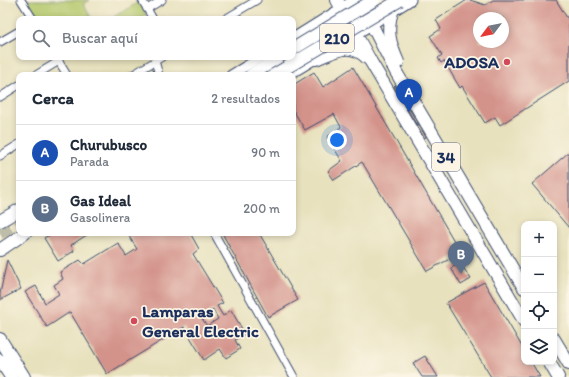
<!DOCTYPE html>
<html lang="es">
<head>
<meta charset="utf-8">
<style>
  body { margin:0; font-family:Itim,sans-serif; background:#f6f6f7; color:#1f2937 }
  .controls { position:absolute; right:12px; bottom:12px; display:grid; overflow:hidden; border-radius:8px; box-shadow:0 2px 6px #0003 }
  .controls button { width:36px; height:36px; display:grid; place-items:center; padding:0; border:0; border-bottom:1px solid #e0e1e3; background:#fff; color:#1f2937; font:20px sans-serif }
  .compass { position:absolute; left:473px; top:12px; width:36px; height:36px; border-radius:50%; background:#fff; box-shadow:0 2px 6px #0003; rotate:238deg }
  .you { position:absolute; left:337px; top:140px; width:14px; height:14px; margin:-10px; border:3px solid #fff; border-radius:50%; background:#1a73e8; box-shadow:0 0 0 6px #1a73e833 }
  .badge { display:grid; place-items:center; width:26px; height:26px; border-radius:50%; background:#d1495b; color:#fff; font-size:13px; font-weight:700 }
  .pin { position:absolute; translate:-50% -33px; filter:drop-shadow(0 1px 2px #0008) }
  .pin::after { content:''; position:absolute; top:21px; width:14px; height:12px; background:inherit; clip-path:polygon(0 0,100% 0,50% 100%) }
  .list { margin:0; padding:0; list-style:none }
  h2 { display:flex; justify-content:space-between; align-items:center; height:52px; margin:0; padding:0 16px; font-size:17px }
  h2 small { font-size:13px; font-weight:400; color:#747a83 }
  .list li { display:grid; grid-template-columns:26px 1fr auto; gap:12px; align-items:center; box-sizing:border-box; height:56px; padding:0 16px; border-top:1px solid #e0e1e3 }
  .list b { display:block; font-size:15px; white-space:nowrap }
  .list p { margin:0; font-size:13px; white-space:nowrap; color:#747a83 }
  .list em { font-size:13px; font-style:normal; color:#747a83 }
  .icon { flex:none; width:22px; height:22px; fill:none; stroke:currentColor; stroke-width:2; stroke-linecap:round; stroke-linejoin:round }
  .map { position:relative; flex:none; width:569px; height:377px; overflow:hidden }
  .search { position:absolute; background:#fff; box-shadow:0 2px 6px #0003; left:16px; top:16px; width:280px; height:44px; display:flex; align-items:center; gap:10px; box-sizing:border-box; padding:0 14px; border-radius:8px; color:#747a83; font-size:15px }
  .panel { position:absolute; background:#fff; box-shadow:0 2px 6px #0003; left:16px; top:72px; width:280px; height:164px; border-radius:8px }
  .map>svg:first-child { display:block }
  .park { fill:#b3c86c; stroke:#677c65 }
  .building { fill:#d3938b; fill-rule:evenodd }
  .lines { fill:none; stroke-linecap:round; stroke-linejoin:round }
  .trunk-tunnel { stroke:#bebdaa; stroke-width:12; stroke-dasharray:12 6; stroke-linecap:butt }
  .minor-casing { stroke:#3a4a6c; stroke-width:9 }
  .tertiary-casing { stroke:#3a4a6c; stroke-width:11 }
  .primary-casing { stroke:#3a4a6c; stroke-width:14 }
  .trunk-casing { stroke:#3a4a6c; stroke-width:14 }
  .minor { stroke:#fff; stroke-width:7 }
  .tertiary { stroke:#fff; stroke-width:9 }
  .primary { stroke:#fff; stroke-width:12 }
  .trunk { stroke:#fff; stroke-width:12 }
  .trunk-bridge-casing { stroke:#3a4a6c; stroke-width:14; stroke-linecap:butt }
  .trunk-bridge { stroke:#fff; stroke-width:12 }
  .poi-dot { fill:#d1495b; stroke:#fcf5e5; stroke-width:1.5 }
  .labels { text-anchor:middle; stroke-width:3.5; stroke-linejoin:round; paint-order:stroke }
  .shield { fill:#fcf5e5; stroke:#5e6a86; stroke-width:1 }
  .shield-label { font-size:16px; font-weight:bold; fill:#1b2f5e }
  .poi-label { font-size:17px; font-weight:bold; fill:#1b2f5e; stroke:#fcf5e5; text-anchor:end }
</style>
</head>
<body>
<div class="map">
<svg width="569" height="377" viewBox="0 0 569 377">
  <rect width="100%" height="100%" fill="#fcf5e5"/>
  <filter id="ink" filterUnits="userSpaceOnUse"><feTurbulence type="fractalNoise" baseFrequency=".025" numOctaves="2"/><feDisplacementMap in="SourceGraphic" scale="8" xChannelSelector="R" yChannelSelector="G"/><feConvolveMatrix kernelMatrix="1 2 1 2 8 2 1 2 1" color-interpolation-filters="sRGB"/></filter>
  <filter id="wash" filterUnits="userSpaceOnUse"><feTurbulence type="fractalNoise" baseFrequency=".012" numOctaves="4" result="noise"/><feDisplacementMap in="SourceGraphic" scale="16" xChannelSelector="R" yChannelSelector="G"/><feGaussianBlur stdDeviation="0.9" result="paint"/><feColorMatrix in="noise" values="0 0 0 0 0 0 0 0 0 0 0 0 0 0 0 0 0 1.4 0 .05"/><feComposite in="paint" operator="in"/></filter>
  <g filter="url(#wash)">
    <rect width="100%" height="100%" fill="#e7e1bd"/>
    <g class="park">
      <path d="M25 0H89L83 4 92 19H36Z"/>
      <path d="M139 2 146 15 140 19H110Z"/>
    </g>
    <g id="blocks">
      <g class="building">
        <path d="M467 0H470L485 5 493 0H556L569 21V81L500 125 495 117 485 123 462 86 460 88 444 61 441 63 438 58 442 55 430 36 441 29 436 20ZM479 18H503V42H479Z"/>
        <path d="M353 67 461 253 427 271 362 162 334 180 328 171 342 161 327 137 341 127 334 114 305 130 293 110V85L314 72 323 87Z"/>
        <path d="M395 85 426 137 424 138 394 86Z"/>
        <path d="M569 152V228L532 184Z"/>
        <path d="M53 233H90L71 245 74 251 58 261 44 238Z"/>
        <path d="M127 233H190L199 249 193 254 223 303 217 306 223 316 231 310 245 334 235 340 240 349 226 358 220 349 204 360 184 327 107 374 70 312 47 327 25 292 36 286 45 303 59 294 54 285 63 279 60 272 80 260 84 264 118 243 126 256 137 249ZM213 309 218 319 207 326 201 317Z"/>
        <path d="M222 233H259L298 300 268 317Z"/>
        <path d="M7 260 21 289 0 300V294Z"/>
        <path d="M460 263 471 279 461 285 451 268Z"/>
        <path d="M484 282 524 350V362H531L540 377H491L446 303Z"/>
        <path d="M425 356 438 377H422L413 363Z"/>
      </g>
    </g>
  </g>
  <g filter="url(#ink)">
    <use href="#blocks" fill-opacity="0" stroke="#3a4a6c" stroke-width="1"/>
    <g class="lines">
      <path class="trunk-tunnel" d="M0 233 19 224"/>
      <g class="minor-casing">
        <g id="minor">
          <path d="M21 0 33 19"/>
          <path d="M142 0 153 19"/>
          <path d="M147 9 162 0"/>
          <path d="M225 19 257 0"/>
          <path d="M0 42 19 31"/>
          <path d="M56 57 67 75"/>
          <path d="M155 61 159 75"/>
          <path d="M36 75 59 61"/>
          <path d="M132 75 162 57"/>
          <path d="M0 97 19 85"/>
          <path d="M0 156 19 144"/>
          <path d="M214 233 294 377"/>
        </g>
      </g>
      <g class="tertiary-casing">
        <g id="tertiary">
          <path d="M293 38 354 0"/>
          <path d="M333 49 411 0"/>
          <path d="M231 75 261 57"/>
          <path d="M289 75 322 55"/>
        </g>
      </g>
      <g class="primary-casing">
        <g id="primary">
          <path d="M337 0 371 62 524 321"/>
          <path d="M359 0 396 72 524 288"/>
          <path d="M392 12C386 31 390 44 398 62"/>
          <path d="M316 59C336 51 350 41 367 58"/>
          <path d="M554 339 569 364"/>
          <path d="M0 360 11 377"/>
          <path d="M549 362 558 377"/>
        </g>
      </g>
      <g class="trunk-casing">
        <g id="trunk">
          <path d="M251 75 280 57"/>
          <path d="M0 221 19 210"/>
          <path d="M0 250 25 233"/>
          <path d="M0 339 24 377"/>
        </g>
      </g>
      <use href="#minor" class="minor"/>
      <use href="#tertiary" class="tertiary"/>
      <use href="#primary" class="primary"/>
      <use href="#trunk" class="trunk"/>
      <g class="trunk-bridge-casing">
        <g id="trunk-bridge">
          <path d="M293 49 374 0"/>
          <path d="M274 75 400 0"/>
        </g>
      </g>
      <use href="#trunk-bridge" class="trunk-bridge"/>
    </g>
  </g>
  <g class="poi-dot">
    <circle cx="507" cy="62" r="4"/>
    <circle cx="134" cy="321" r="4"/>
  </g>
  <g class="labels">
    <g class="shield">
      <rect x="320" y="24" width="34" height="28" rx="3"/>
      <rect x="432" y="143" width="28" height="28" rx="3"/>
    </g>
    <g class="shield-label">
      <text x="337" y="44">210</text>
      <text x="446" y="163">34</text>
    </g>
    <g class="poi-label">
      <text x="499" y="68">ADOSA</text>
      <text x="142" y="317" text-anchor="start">Lamparas<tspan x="142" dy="20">General Electric</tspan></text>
    </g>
  </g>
</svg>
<div class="controls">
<button>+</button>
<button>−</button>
<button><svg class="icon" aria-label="locate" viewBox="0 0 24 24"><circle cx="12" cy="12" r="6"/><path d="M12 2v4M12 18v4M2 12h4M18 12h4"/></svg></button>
<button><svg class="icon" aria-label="layers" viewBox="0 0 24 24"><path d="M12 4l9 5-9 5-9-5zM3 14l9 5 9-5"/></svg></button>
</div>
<svg class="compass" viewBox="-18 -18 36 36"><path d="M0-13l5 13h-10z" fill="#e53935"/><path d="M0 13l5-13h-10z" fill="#747a83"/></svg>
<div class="you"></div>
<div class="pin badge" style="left:409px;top:112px;background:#1a4fb4">A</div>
<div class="pin badge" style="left:461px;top:274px;background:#5c6f8a">B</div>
<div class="search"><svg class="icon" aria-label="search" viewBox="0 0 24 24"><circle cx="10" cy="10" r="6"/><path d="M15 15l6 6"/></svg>Buscar aquí</div>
<section class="panel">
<h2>Cerca<small>2 resultados</small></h2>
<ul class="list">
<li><span class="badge" style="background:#1a4fb4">A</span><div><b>Churubusco</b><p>Parada</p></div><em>90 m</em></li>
<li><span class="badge" style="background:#5c6f8a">B</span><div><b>Gas Ideal</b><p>Gasolinera</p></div><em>200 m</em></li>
</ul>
</section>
</div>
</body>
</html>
